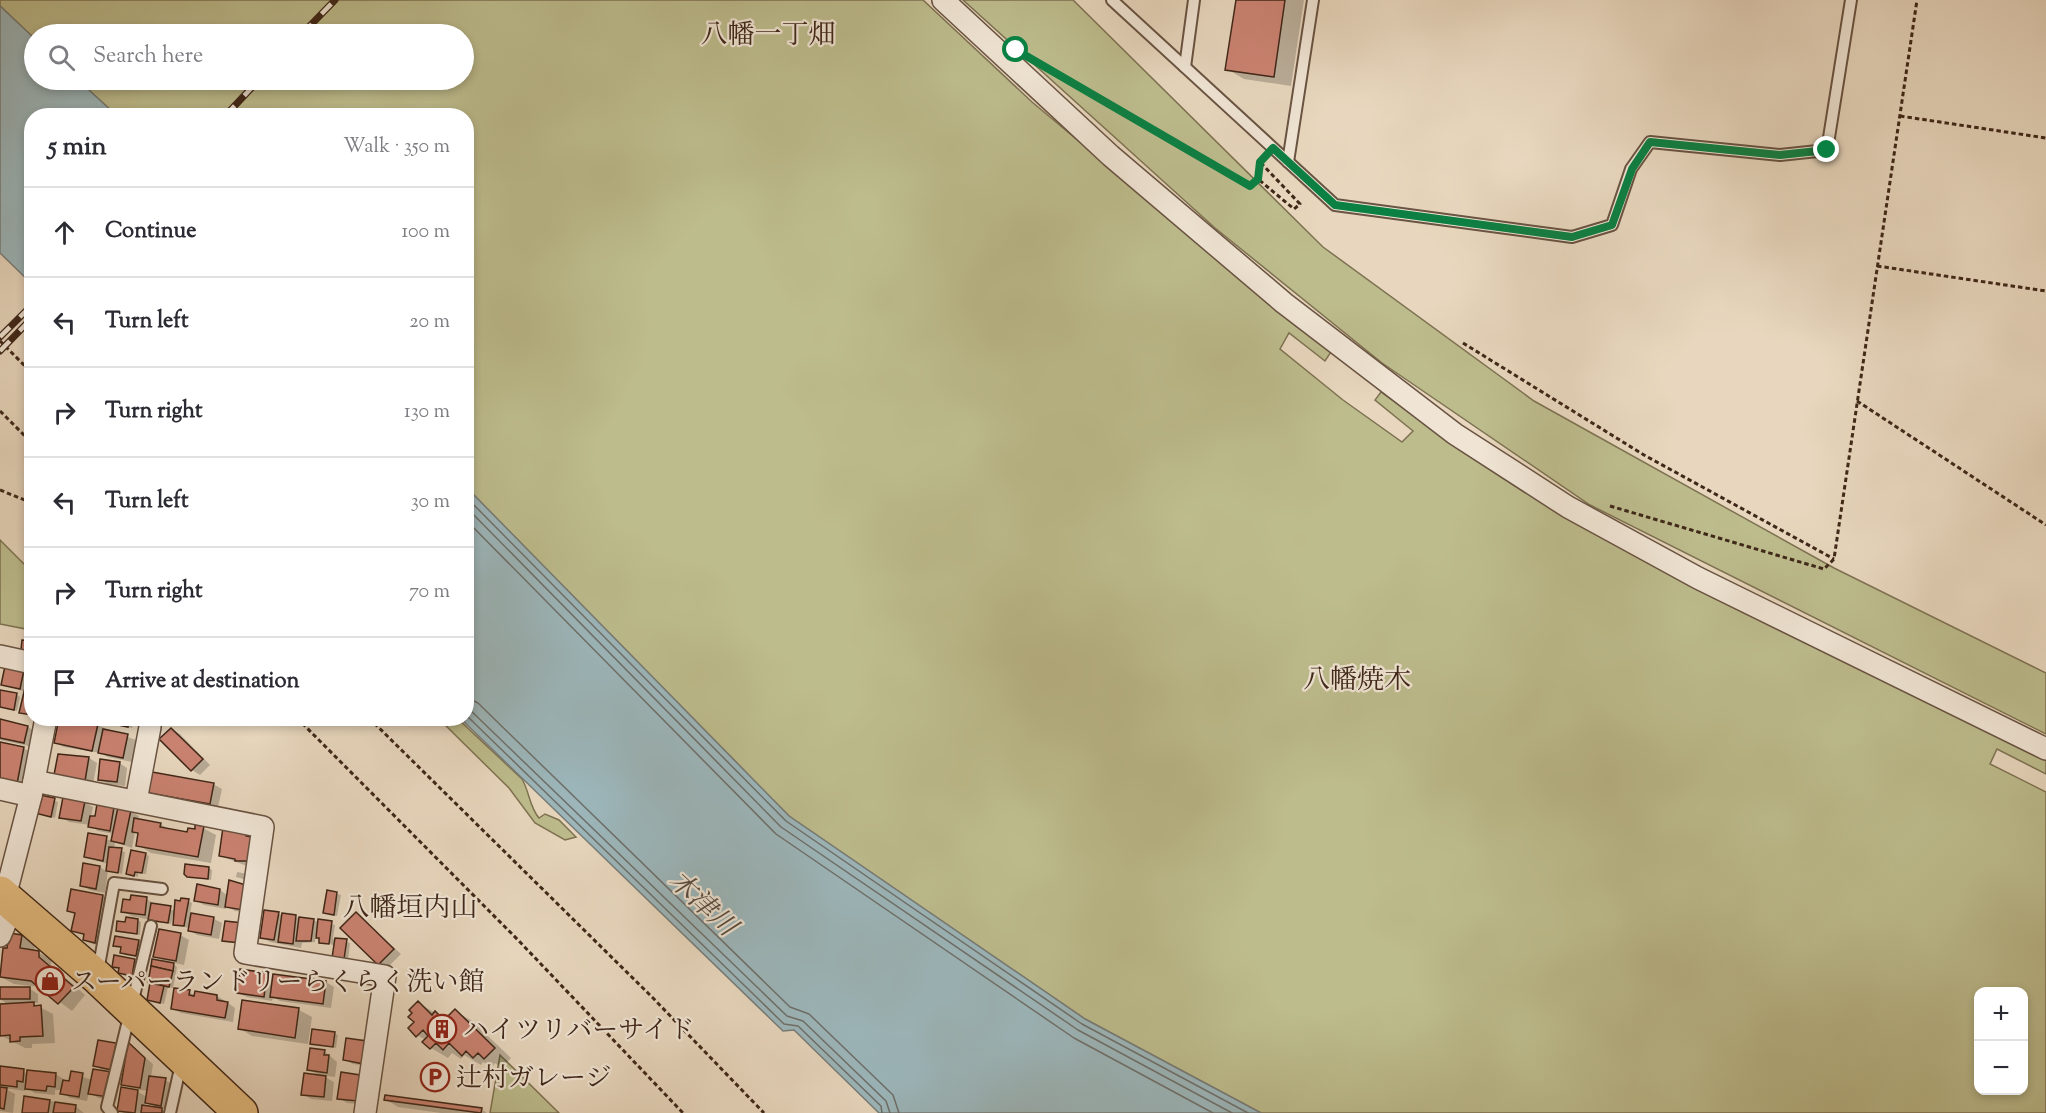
<!DOCTYPE html>
<html lang="en">
<head>
<meta charset="utf-8">
<style>
  body { margin:0; font-family:"Sorts Mill Goudy","Noto Serif JP",serif; background:#f7f7f7; color:#2b2b33 }
  .controls { position:absolute; right:18px; bottom:18px; display:grid; overflow:hidden; border-radius:12px; box-shadow:0 3px 9px #0003 }
  .controls button { width:54px; height:54px; display:grid; place-items:center; padding:0; border:0; border-bottom:2px solid #e1e1e2; background:#fff; color:#2b2b33; font:30px sans-serif }
  .stop { position:absolute; width:18px; height:18px; margin:-14px; border:4px solid #0b8043; border-radius:50%; background:#fff }
  .stop.end { background:#0b8043; border-color:#fff; box-shadow:0 2px 6px #0008 }
  .list { margin:0; padding:0; list-style:none }
  h2 { display:flex; justify-content:space-between; align-items:center; height:78px; margin:0; padding:0 24px; font-size:26px }
  h2 small { font-size:20px; font-weight:400; color:#7c7c81 }
  .list li { display:grid; grid-template-columns:39px 1fr auto; gap:18px; align-items:center; box-sizing:border-box; height:90px; padding:0 24px; border-top:2px solid #e1e1e2 }
  .list b { display:block; font-size:22px; white-space:nowrap }
  .list em { font-size:20px; font-style:normal; color:#7c7c81 }
  .icon { flex:none; width:33px; height:33px; fill:none; stroke:currentColor; stroke-width:2; stroke-linecap:round; stroke-linejoin:round }
  .map { position:relative; flex:none; width:2046px; height:1113px; overflow:hidden }
  .search { position:absolute; background:#fff; box-shadow:0 3px 9px #0003; left:24px; top:24px; width:450px; height:66px; display:flex; align-items:center; gap:15px; box-sizing:border-box; padding:0 21px; border-radius:33px; color:#7c7c81; font-size:22px }
  .panel { position:absolute; background:#fff; box-shadow:0 3px 9px #0003; left:24px; top:108px; width:450px; height:618px; border-radius:24px }
  .map>svg:first-child { display:block }
  .green { fill:#bdbc8d; stroke:#7e7252; stroke-width:1.5; fill-rule:evenodd }
  .water { fill:#9cb7bc; stroke:#777d7a; stroke-width:1.5 }
  .shadow { fill:#0003; fill-rule:evenodd }
  .lines { fill:none; stroke-linecap:round; stroke-linejoin:round }
  .shore { stroke:#6e6f6a; stroke-width:1.5 }
  .building { fill:#cb8372; stroke:#3f2718; stroke-width:1.5 }
  .lane-casing { stroke:#695342; stroke-width:14 }
  .street-casing { stroke:#695342; stroke-width:24 }
  .primary-casing { stroke:#3f2718; stroke-width:36 }
  .path { stroke:#3f2718; stroke-width:3; stroke-dasharray:4.5 3; stroke-linecap:butt }
  .lane { stroke:#f0e5d5; stroke-width:10 }
  .street { stroke:#f0e5d5; stroke-width:21 }
  .primary { stroke:#e4bc7f; stroke-width:33 }
  .rail-casing { stroke:#3f2718; stroke-width:7 }
  .rail { stroke:#f0e5d5; stroke-width:4.5; stroke-dasharray:14; stroke-linecap:butt }
  .route { stroke:#0b8043; stroke-width:8 }
  .labels { text-anchor:middle; stroke-width:4.5; stroke-linejoin:round; paint-order:stroke }
  .poi-label { font-size:26px; fill:#3f2718; stroke:#f0e5d5; text-anchor:start }
  .neighbourhood-label { font-size:27px; fill:#3f2718; stroke:#f0e5d5 }
  .water-label { font-size:27px; font-style:italic; fill:#564b41; stroke:#f0e5d5 }
</style>
</head>
<body>
<div class="map">
<svg width="2046" height="1113" viewBox="0 0 2046 1113">
  <rect width="100%" height="100%" fill="#e8d7be"/>
  <filter id="stains"><feTurbulence type="fractalNoise" baseFrequency=".00333" numOctaves="4"/><feColorMatrix values="0 0 0 0 .2 0 0 0 0 .09 0 0 0 0 .02 0 0 0 .5 -.17"/></filter>
  <radialGradient id="worn" r=".72"><stop offset=".6" stop-color="#630" stop-opacity="0"/><stop offset="1" stop-color="#630" stop-opacity=".3"/></radialGradient>
  <g class="green">
    <path d="M0 0H923L1032 102 1331 352 1325 361 1289 333 1280 349 1343 400 1402 442 1413 431 1375 400 1381 392 1469 455 1569 519 1641 559 2046 759V774L1997 749 1990 764 2046 792V1113H1261L1085 1019 789 816 467 488 466 116 116 115 78 80H464V34H34V38L0 6ZM1978 992H2024V1090H1978Z"/>
    <path d="M963 0H1073L1323 247 1534 401 1834 568 2046 673V734L1590 505 1382 363 1215 228Z"/>
    <path d="M0 540 31 571V630L0 624Z"/>
    <path d="M439 719H458L522 779C530 793 529 806 539 818L545 814 559 820 576 837 565 840 535 823 509 788Z"/>
    <path d="M500 1055 559 1113H490Z"/>
  </g>
  <g class="water">
    <path d="M0 6 34 38V80H78L116 115 32 116 31 283 0 253Z"/>
    <path d="M467 488 789 816 1085 1019 1261 1113H879L794 1030 783 1031 461 719 466 718Z"/>
  </g>
  <g class="shadow">
    <path d="M1237 0H1304L1291 86 1244 79 1227 69Z"/>
    <path d="M23 671 30 675 32 673V717L21 712 26 692 2 684Z"/>
    <path d="M17 695 20 697 17 711 0 707V697Z"/>
    <path d="M61 718 97 725 136 740 132 762 108 757 101 753 64 747 56 743Z"/>
    <path d="M96 718H132L134 719 132 728Z"/>
    <path d="M0 721 28 727 36 732 33 747 0 740Z"/>
    <path d="M171 729 180 734 210 765 200 775 192 770Z"/>
    <path d="M0 746 23 748 32 753 25 787 7 784Z"/>
    <path d="M59 756 89 758 97 763 93 784 64 779Z"/>
    <path d="M119 763 127 768 125 786 108 784 99 779Z"/>
    <path d="M213 784 222 789 218 807 158 797 150 792Z"/>
    <path d="M41 796 58 802 55 818 37 813Z"/>
    <path d="M84 802 93 807 91 817 96 818 113 809 119 812 130 811 139 816 138 820 160 824 172 831 189 834 203 828 216 835 211 863 151 853 138 845 140 835 135 832 132 848 115 842 114 849 125 852 122 874 108 870 105 893 90 890 81 885 100 867 107 872 108 864 85 857 89 834 112 841 114 834 98 831 90 825 69 822 61 817Z"/>
    <path d="M246 832 254 836 261 865H244L221 856Z"/>
    <path d="M145 854 149 856 146 874 138 873V877L128 873Z"/>
    <path d="M209 868 212 870 211 880 188 876Z"/>
    <path d="M237 872 248 874 251 881 236 877Z"/>
    <path d="M198 886 220 890 251 913 235 911 226 906V909L204 905 196 900Z"/>
    <path d="M72 891 103 896 111 901 103 946 93 944 84 940 85 936 73 931 76 915 68 910Z"/>
    <path d="M328 892 341 895 337 916 325 913Z"/>
    <path d="M132 897 147 899 155 905 176 911 188 901 192 903 190 914 214 919 222 923 219 939 197 935 189 930 190 928 178 926 175 924V916L173 915 171 924 131 916 123 911 131 902Z"/>
    <path d="M278 914 335 925 333 939 350 943 348 960 338 959 334 946 323 939 322 942 326 944H324L315 936V942L302 943 301 948 270 942 261 937Z"/>
    <path d="M356 914 401 954 387 968 379 963Z"/>
    <path d="M138 920 141 922 140 935 118 930 126 924Z"/>
    <path d="M10 935 22 936 35 944 34 951 52 959 51 965 85 995 72 1011 40 987 14 984 1 977Z"/>
    <path d="M180 935 189 940 184 965 170 962 177 967 173 988 168 987 164 1004 152 1001 148 999 154 961 167 963 155 956Z"/>
    <path d="M138 941 142 943 140 957 125 955 122 953 123 948 115 945Z"/>
    <path d="M134 960 138 962 135 977 123 975 120 973 121 969 114 966Z"/>
    <path d="M267 974 274 978 326 982 334 987 331 1008 280 1001 273 997 272 1001 247 997 238 993Z"/>
    <path d="M0 989H30L38 994V1003H32L53 1014 55 1043 32 1044V1048H25L0 1035V1005H9L0 999Z"/>
    <path d="M189 992 196 996H217L225 1001 235 1008 233 1022 181 1013 173 1009Z"/>
    <path d="M243 1002 299 1010 312 1017 308 1044 252 1036 239 1028Z"/>
    <path d="M418 1003 446 1019 455 1011 472 1021 511 1058 502 1068 495 1063 492 1067 483 1062 481 1065 464 1055 461 1059 452 1053 448 1058 431 1048 426 1040 417 1035Z"/>
    <path d="M334 1033 338 1035 336 1048 312 1043Z"/>
    <path d="M367 1042 372 1067 353 1064 344 1059Z"/>
    <path d="M116 1044 124 1049 120 1073 109 1072 120 1078 116 1101 98 1098 89 1092 87 1101 70 1098 62 1093V1090H55V1095L35 1093 25 1087V1091L4 1088 15 1094 13 1113 0 1111V1068L28 1073 55 1074 64 1079V1082L70 1083 72 1073 92 1080 107 1072 95 1066Z"/>
    <path d="M129 1044 153 1064 151 1077 165 1080 174 1085 170 1109 158 1108 167 1113H124L119 1110 136 1091 123 1084ZM133 1089 148 1091 147 1097ZM145 1101 159 1109 144 1107Z"/>
    <path d="M324 1051 337 1062 335 1077 321 1075 334 1082 332 1101 311 1099 303 1094 322 1077 308 1069Z"/>
    <path d="M342 1074 366 1105 347 1103 339 1098Z"/>
    <path d="M385 1099 481 1109 487 1113H441L398 1107Z"/>
    <path d="M50 1101 75 1106 84 1113H24Z"/>
  </g>
  <g class="lines">
    <g class="shore">
      <path d="M466 497 786 821 1082 1024 1248 1113"/>
      <path d="M466 507 781 827 1078 1030 1232 1113"/>
      <path d="M466 520 776 834 1074 1038 1213 1113"/>
      <path d="M466 697 478 703 790 1007 809 1014 893 1095 899 1113"/>
      <path d="M466 706 787 1016 803 1021 886 1101 890 1113"/>
      <path d="M466 715 784 1024 798 1026 881 1106 882 1113"/>
    </g>
  </g>
  <g class="building">
    <path d="M1236 0H1285L1274 77 1225 70Z"/>
    <path d="M22 640 32 641V652L21 650Z"/>
    <path d="M5 666 24 670 20 689 1 685Z"/>
    <path d="M29 671 32 672V715L19 713Z"/>
    <path d="M0 690 17 693 14 710 0 707Z"/>
    <path d="M59 718 98 724 92 751 54 743Z"/>
    <path d="M109 718H130L128 727 108 723Z"/>
    <path d="M0 719 28 726 24 743 0 738Z"/>
    <path d="M171 728 203 759 191 771 159 739Z"/>
    <path d="M103 729 128 734 123 758 98 753Z"/>
    <path d="M0 742 24 747 17 784 0 780Z"/>
    <path d="M58 754 89 757 85 781 54 775Z"/>
    <path d="M100 759 120 762 117 782 98 780Z"/>
    <path d="M152 772 214 783 210 804 148 793Z"/>
    <path d="M40 795 55 798 51 817 35 813Z"/>
    <path d="M63 797 85 801 81 821 59 818Z"/>
    <path d="M97 804 114 807 110 831 88 827 90 816H95Z"/>
    <path d="M118 807 131 810 124 844 111 841Z"/>
    <path d="M134 818 161 823 160 827 187 832 188 828 195 829V825L204 826 198 857 136 846 138 833 132 832Z"/>
    <path d="M223 827 246 830V836L256 838 253 861H235V859L219 856Z"/>
    <path d="M88 833 107 836 103 861 84 857Z"/>
    <path d="M109 847 122 848 118 873 106 871Z"/>
    <path d="M131 850 146 853 142 873 135 872 134 876 126 874Z"/>
    <path d="M83 863 100 866 96 889 80 886Z"/>
    <path d="M185 864 209 867 208 879 187 877 184 874Z"/>
    <path d="M229 880 246 885 243 910 225 907Z"/>
    <path d="M197 884 220 889 218 905 194 901Z"/>
    <path d="M71 889 103 895 95 943 83 940 84 934 71 931 75 913 67 911Z"/>
    <path d="M327 890 337 892 334 915 323 913Z"/>
    <path d="M131 895 147 897 145 915 121 912 123 899 130 900Z"/>
    <path d="M181 898 189 899 184 926 173 925 175 900 180 901Z"/>
    <path d="M151 903 171 906 168 923 148 920Z"/>
    <path d="M264 910 279 912 274 940 260 938Z"/>
    <path d="M356 912 394 949 378 965 340 928Z"/>
    <path d="M191 913 214 917 211 935 188 931Z"/>
    <path d="M282 913 296 915 293 944 278 942Z"/>
    <path d="M126 917 138 919 137 934 116 931 117 921 125 922Z"/>
    <path d="M299 917 314 919 311 941H296Z"/>
    <path d="M318 919 332 921 329 944 319 943V938H316Z"/>
    <path d="M225 921 243 923 240 943 222 941Z"/>
    <path d="M159 929 181 933 176 961 153 957Z"/>
    <path d="M9 933 22 935 20 948 39 951V957L74 987 58 1004 31 981 0 977 3 948H7Z"/>
    <path d="M115 936 139 940 136 956 120 953 121 947 113 946Z"/>
    <path d="M335 938 347 939 344 959 332 958Z"/>
    <path d="M114 955 135 959 132 976 118 973 119 968 112 967Z"/>
    <path d="M152 959 174 963 173 971 151 966Z"/>
    <path d="M151 966 173 971 169 987 148 982Z"/>
    <path d="M240 969 267 973 264 997 237 993Z"/>
    <path d="M273 974 326 981 323 1004 270 997Z"/>
    <path d="M150 983 164 986 160 1003 147 1000Z"/>
    <rect x="0" y="987" width="30" height="12"/>
    <path d="M174 988 190 990 189 995 194 996 195 991 217 995V1000L228 1002 225 1018 171 1009Z"/>
    <path d="M242 1000 299 1008 295 1038 238 1029Z"/>
    <path d="M418 1001 432 1015 435 1011 444 1020 455 1009 495 1048 484 1059 478 1053 473 1058 466 1051 462 1056 449 1043 443 1050 436 1043 430 1049 422 1042 428 1036 423 1030 416 1037 408 1028 414 1022 408 1017 412 1013 409 1010Z"/>
    <path d="M34 1002V1006L41 1005 43 1036 20 1037V1041L10 1042V1035L0 1036V1004Z"/>
    <path d="M312 1029 335 1032 333 1047 310 1044Z"/>
    <path d="M346 1038 367 1041 364 1064 343 1060Z"/>
    <path d="M98 1040 116 1043 112 1070 93 1066Z"/>
    <path d="M128 1042 145 1058 140 1088 121 1085Z"/>
    <path d="M310 1048 325 1050 324 1055H329L327 1073 307 1070Z"/>
    <path d="M0 1066 24 1069 23 1082 17 1081V1087L0 1085Z"/>
    <path d="M93 1069 112 1072 108 1097 88 1094Z"/>
    <path d="M27 1070 56 1073 55 1087 47 1086 46 1091 25 1089Z"/>
    <path d="M71 1071 83 1073 79 1097 60 1094 63 1080 69 1081Z"/>
    <path d="M341 1072 360 1075 358 1101 337 1099Z"/>
    <path d="M304 1073 326 1076 324 1097 301 1095Z"/>
    <path d="M149 1076 166 1078 161 1106 145 1103Z"/>
    <path d="M0 1087 7 1088 4 1109 0 1108Z"/>
    <path d="M121 1087 138 1090 135 1113 117 1111Z"/>
    <path d="M385 1095 482 1108 481 1113 384 1100Z"/>
    <path d="M24 1096 50 1100 48 1113H22Z"/>
    <path d="M55 1102 76 1105 75 1113H53Z"/>
    <path d="M142 1105 162 1108V1113H141Z"/>
  </g>
  <g class="lines">
    <g class="lane-casing">
      <g id="lane">
        <path d="M1112 0 1335 205 1572 237 1612 225 1631 169 1650 142 1780 155 1827 150 1851 0"/>
        <path d="M1185 67 1194 0"/>
        <path d="M1288 162 1313 0"/>
        <path d="M98 971 114 883 162 889"/>
        <path d="M112 1113 107 1107 151 926"/>
        <path d="M170 1113 181 1064"/>
      </g>
    </g>
    <g class="street-casing">
      <g id="street">
        <path d="M943 0 1111 156 1284 303 1455 434 1568 507 1698 578 2046 749"/>
        <path d="M0 656 32 663"/>
        <path d="M34 781 263 827 245 953 385 976 365 1113"/>
        <path d="M0 789 31 796"/>
        <path d="M136 801 150 727"/>
        <path d="M5 897 31 796 46 718"/>
        <path d="M0 936 13 905"/>
      </g>
    </g>
    <g class="primary-casing">
      <path id="primary" d="M0 893 97 977 241 1113"/>
    </g>
    <g class="path">
      <path d="M1047 68 1250 186 1258 179 1294 209 1300 204 1260 162 1264 158"/>
      <path d="M1900 116 2046 138"/>
      <path d="M1258 179 1260 163"/>
      <path d="M1877 266 2046 291"/>
      <path d="M0 341 32 373"/>
      <path d="M1463 343 1644 455 1834 559"/>
      <path d="M1857 401 2046 525"/>
      <path d="M0 411 32 443"/>
      <path d="M0 490 32 503"/>
      <path d="M1610 506 1824 569 1834 559 1917 0"/>
      <path d="M297 718 519 941 683 1113"/>
      <path d="M369 718 652 997 764 1113"/>
    </g>
    <use href="#lane" class="lane"/>
    <use href="#street" class="street"/>
    <use href="#primary" class="primary"/>
    <g class="rail-casing">
      <g id="rail">
        <path d="M302 34 335 0"/>
        <path d="M225 116 259 80"/>
        <path d="M0 337 32 305"/>
        <path d="M0 351 32 318"/>
      </g>
    </g>
    <use href="#rail" class="rail"/>
  </g>
  <g class="lines">
    <path class="route" d="M1016 50 1250 186 1258 179 1260 162 1273 148 1335 205 1572 237 1612 225 1632 169 1650 142 1780 155 1827 150"/>
  </g>
  <defs>
    <g id="shop-ring" transform="scale(1.5)"><circle r="9.5" fill="#f0e5d5" stroke="#8f2418" stroke-width="1.5"/><path d="M-5-2.5h2.3a2.7 3.5 0 0 1 5.4 0H5L5.5 6h-11ZM-1.5-2.5h3a1.5 2.3 0 0 0-3 0Z" fill="#8f2418"/></g>
    <g id="building-ring" transform="scale(1.5)"><circle r="9.5" fill="#f0e5d5" stroke="#8f2418" stroke-width="1.5"/><path d="M-4-6H4V6H1V3H-1V6H-4ZM-2.5-4.3h1.7v1.8h-1.7ZM.8-4.3h1.7v1.8H.8ZM-2.5-1h1.7V.8h-1.7ZM.8-1h1.7V.8H.8Z" fill="#8f2418"/></g>
    <g id="parking-ring" transform="scale(1.5)"><circle r="9.5" fill="#f0e5d5" stroke="#8f2418" stroke-width="1.5"/><path d="M-3.5-5.5H1a3.5 3.5 0 0 1 0 7H-1V5.5H-3.5ZM-1-3.4V-.6H.8a1.4 1.4 0 0 0 0-2.8Z" fill="#8f2418"/></g>
  </defs>
  <g fill-rule="evenodd">
    <use href="#shop-ring" x="50" y="981"/>
    <use href="#building-ring" x="442" y="1029"/>
    <use href="#parking-ring" x="435" y="1077"/>
  </g>
  <g class="labels">
    <g class="poi-label">
      <text x="71" y="990">スーパーランドリーらくらく洗い館</text>
      <text x="463" y="1038">ハイツリバーサイド</text>
      <text x="456" y="1086">辻村ガレージ</text>
    </g>
    <g class="neighbourhood-label">
      <text x="768" y="43">八幡一丁畑</text>
      <text x="1357" y="688">八幡焼木</text>
      <text x="410" y="916">八幡垣内山</text>
    </g>
    <g class="water-label">
      <text transform="translate(703 903) rotate(43)" y="9">木津川</text>
    </g>
  </g>
  <rect width="100%" height="100%" filter="url(#stains)"/>
  <rect width="100%" height="100%" fill="url(#worn)"/>
</svg>
<div class="controls">
<button>+</button>
<button>−</button>
</div>
<div class="stop" style="left:1016px;top:50px"></div>
<div class="stop end" style="left:1827px;top:150px"></div>
<div class="search"><svg class="icon" aria-label="search" viewBox="0 0 24 24"><circle cx="10" cy="10" r="6"/><path d="M15 15l6 6"/></svg>Search here</div>
<section class="panel">
<h2>5 min<small>Walk · 350 m</small></h2>
<ul class="list">
<li><svg class="icon" aria-label="ahead" viewBox="0 0 24 24"><path d="M12 20V5M6 11l6-6 6 6"/></svg><div><b>Continue</b></div><em>100 m</em></li>
<li><svg class="icon" aria-label="left" viewBox="0 0 24 24"><path d="M17 20v-9H6M10 6l-5 5 5 5"/></svg><div><b>Turn left</b></div><em>20 m</em></li>
<li><svg class="icon" aria-label="right" viewBox="0 0 24 24"><path d="M7 20v-9h11M14 6l5 5-5 5"/></svg><div><b>Turn right</b></div><em>130 m</em></li>
<li><svg class="icon" aria-label="left" viewBox="0 0 24 24"><path d="M17 20v-9H6M10 6l-5 5 5 5"/></svg><div><b>Turn left</b></div><em>30 m</em></li>
<li><svg class="icon" aria-label="right" viewBox="0 0 24 24"><path d="M7 20v-9h11M14 6l5 5-5 5"/></svg><div><b>Turn right</b></div><em>70 m</em></li>
<li><svg class="icon" aria-label="arrive" viewBox="0 0 24 24"><path d="M6 21V4h12l-3 4 3 4H6"/></svg><div><b>Arrive at destination</b></div></li>
</ul>
</section>
</div>
</body>
</html>
